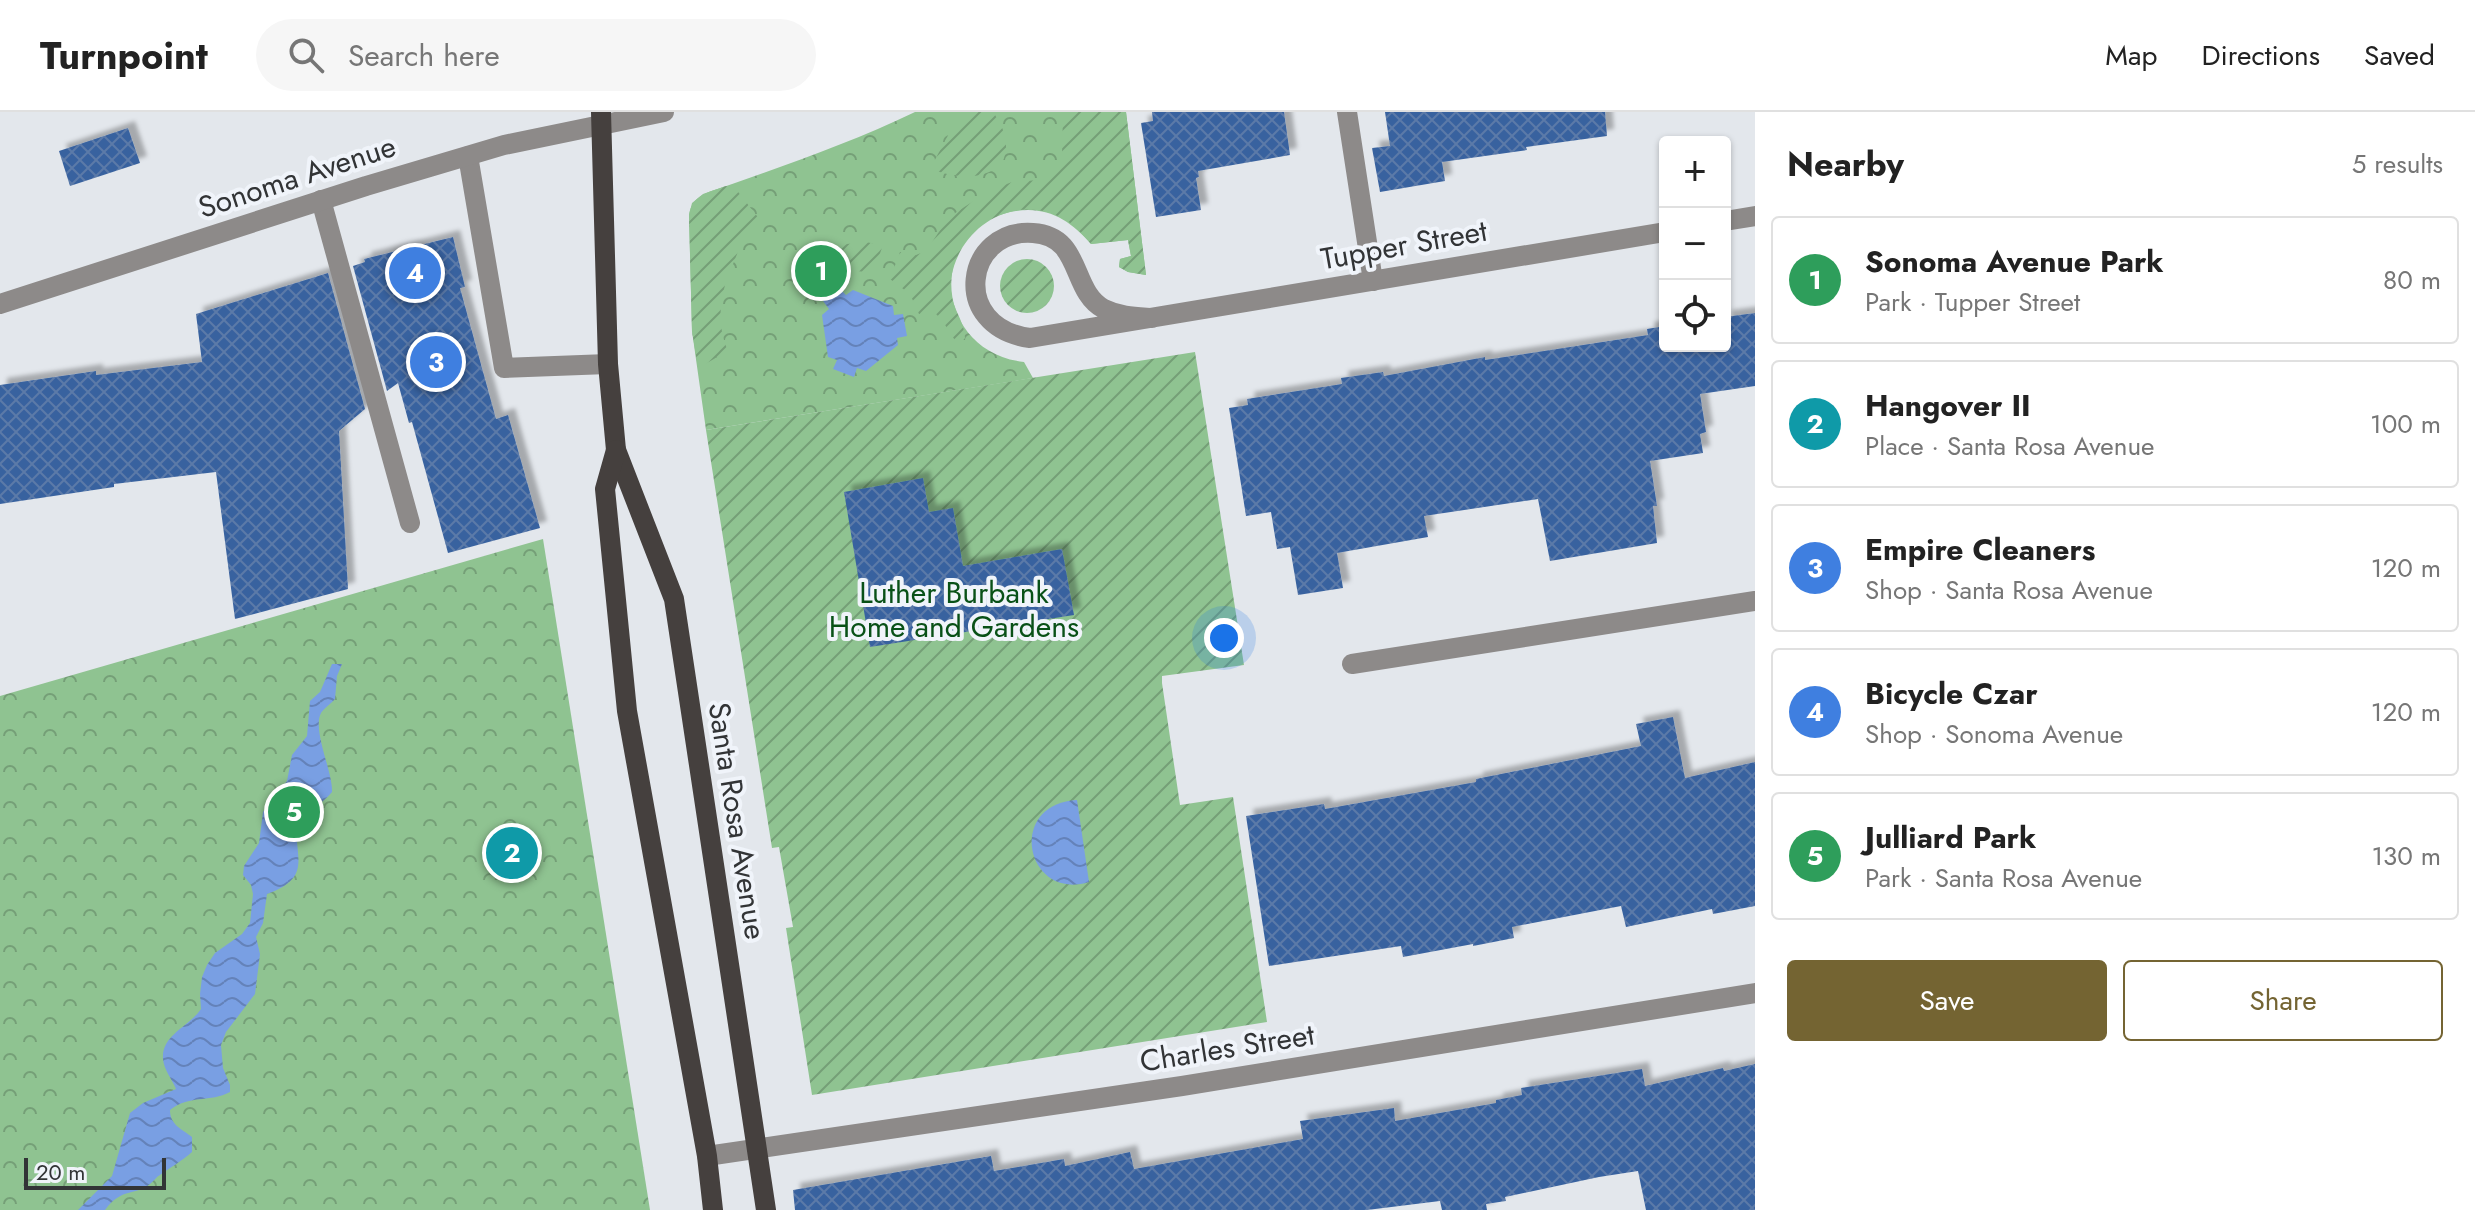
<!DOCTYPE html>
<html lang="en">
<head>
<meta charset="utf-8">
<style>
  body { margin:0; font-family:Jost,sans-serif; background:#f6f6f6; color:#222 }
  .controls { position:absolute; right:24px; top:24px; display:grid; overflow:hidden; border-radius:8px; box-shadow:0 2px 6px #0004 }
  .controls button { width:72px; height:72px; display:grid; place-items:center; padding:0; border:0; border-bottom:2px solid #e0e0e0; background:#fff; color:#222; font:40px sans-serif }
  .scale { position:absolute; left:24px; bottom:20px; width:142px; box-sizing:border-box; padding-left:8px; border:4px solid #323436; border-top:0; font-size:22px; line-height:28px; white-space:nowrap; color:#323436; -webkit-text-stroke:6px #f0f4fa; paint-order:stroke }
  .you { position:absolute; left:1224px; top:526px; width:28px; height:28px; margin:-20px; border:6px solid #fff; border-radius:50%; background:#1a73e8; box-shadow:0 0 0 12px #1a73e833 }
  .badge { display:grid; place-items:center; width:52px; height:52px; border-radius:50%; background:#746432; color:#fff; font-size:26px; font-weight:700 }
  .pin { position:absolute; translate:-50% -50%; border:4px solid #fff; box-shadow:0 2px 8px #0006 }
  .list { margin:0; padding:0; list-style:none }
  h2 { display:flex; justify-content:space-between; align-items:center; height:104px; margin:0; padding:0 32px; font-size:34px }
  h2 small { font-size:26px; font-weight:400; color:#767676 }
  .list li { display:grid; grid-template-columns:52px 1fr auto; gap:24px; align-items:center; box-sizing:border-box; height:128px; margin:0 16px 16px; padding:0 16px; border:2px solid #e0e0e0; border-radius:8px }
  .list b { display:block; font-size:30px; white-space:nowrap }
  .list p { margin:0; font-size:26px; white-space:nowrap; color:#767676 }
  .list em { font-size:26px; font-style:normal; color:#767676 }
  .actions { display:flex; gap:16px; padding:24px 32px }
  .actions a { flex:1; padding:18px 0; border:2px solid #746432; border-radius:8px; text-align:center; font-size:28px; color:#746432 }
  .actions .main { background:#746432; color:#fff }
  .icon { flex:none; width:44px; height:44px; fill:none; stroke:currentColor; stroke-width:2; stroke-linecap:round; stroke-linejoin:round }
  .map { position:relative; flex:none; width:1755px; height:1098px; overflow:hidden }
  header { display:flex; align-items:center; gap:48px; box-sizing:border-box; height:112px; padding:0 40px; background:#fff; border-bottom:2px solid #e0e0e0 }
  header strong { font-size:38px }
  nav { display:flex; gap:44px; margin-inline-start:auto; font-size:28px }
  .search { width:560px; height:72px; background:#f6f6f6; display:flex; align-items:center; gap:20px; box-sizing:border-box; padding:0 28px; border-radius:44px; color:#767676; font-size:30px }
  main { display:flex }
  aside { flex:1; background:#fff }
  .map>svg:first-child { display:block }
  .park { fill:url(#park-crowns) }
  .garden { fill:url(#garden-furrows) }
  .water { fill:url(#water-waves) }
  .building { fill:url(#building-cross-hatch); filter:url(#shadow) }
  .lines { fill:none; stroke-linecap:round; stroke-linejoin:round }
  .minor { stroke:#8d8a89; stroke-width:20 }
  .major { stroke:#45403e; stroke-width:20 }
  .labels { text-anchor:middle; stroke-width:8; stroke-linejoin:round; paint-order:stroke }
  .street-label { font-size:30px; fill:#323436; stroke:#f0f4fa }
  .park-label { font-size:30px; fill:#095117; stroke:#f0f4fa }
</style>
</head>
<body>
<header>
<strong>Turnpoint</strong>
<div class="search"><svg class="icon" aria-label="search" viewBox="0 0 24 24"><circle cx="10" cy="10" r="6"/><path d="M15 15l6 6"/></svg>Search here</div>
<nav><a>Map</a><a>Directions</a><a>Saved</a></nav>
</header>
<main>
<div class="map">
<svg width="1755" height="1098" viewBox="0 0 1755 1098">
  <defs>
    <pattern id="park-crowns" width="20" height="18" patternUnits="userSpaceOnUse" patternTransform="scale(2)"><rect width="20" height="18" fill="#8fc391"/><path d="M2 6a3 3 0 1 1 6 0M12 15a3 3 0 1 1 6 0" fill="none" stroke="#759f77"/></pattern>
    <pattern id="garden-furrows" width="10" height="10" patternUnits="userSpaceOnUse" patternTransform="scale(2)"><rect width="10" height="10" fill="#8fc391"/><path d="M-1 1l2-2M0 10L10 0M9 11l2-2" fill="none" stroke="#759f77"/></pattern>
    <pattern id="water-waves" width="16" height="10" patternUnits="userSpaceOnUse" patternTransform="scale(2)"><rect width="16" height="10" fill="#799fe3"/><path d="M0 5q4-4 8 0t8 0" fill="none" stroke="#6482b9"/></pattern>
    <pattern id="building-cross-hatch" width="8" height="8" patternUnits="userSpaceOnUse" patternTransform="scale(2)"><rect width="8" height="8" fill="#39629f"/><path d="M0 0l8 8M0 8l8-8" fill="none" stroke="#5b7aa8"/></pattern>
    <filter id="shadow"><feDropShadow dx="7" dy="-7" stdDeviation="2" flood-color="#0004"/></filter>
  </defs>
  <rect width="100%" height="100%" fill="#e3e7ec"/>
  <g class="park">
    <path d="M915 0H1126L1146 163 1128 160 1119 155 1120 147 1131 144 1128 128 1091 132C1071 109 1048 94 1016 99 926 113 931 239 1024 250L1033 266 706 318 692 219 689 103 692 91 703 82C775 57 846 33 915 0Z"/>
    <path d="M543 427 650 1098H0V584Z"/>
  </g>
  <g class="garden">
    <path d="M964 0H993C1005 17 1011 34 1001 53 979 70 954 65 930 57L952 16Z"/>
    <path d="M1063 0H1126L1146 163 1128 160 1119 155 1120 147 1131 144 1128 128 1091 132C1083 123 1075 113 1064 107 1015 80 959 114 951 167 948 194 964 205 965 226L959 233C950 223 946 211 936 202H919L910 182 890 167 900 140 916 143 926 139 949 105 989 79 1012 70 1039 68 1055 60 1062 44Z"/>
    <path d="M726 74 735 76 764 113 741 121C741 137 734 149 728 164 719 189 717 214 728 239L698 256 692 219 689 103C692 83 709 80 726 74Z"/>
    <path d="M865 130 883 133 873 161 857 159 830 167 813 147 847 132Z"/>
    <circle cx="1027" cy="174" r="27"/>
    <path d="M1195 240 1244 553 1162 564V571L1180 693 1233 685 1267 910 812 983 786 816 793 815 779 735 772 736 706 318Z"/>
  </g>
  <g class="water">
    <path d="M839 176 846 183 853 178 893 194 894 203 903 202 907 224 897 226 898 233 866 259 857 256 854 265 833 257 837 248 828 245 822 203 829 197 823 189Z"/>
    <path d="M332 552H342L337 564 335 587C331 592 324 596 321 601 312 618 333 660 332 680 322 693 306 698 296 712 296 748 311 766 267 782L263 811 256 825 260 842 255 882 226 920 221 933 223 956 230 973V980C210 991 191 982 170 998 170 1013 182 1017 192 1025V1040C182 1049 171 1055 160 1063 156 1065 154 1069 150 1072 135 1084 122 1075 105 1098H78L112 1064 130 1001 143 991 176 977C172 967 164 958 163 947 161 923 190 914 201 897L200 882 202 865 207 853 215 841 242 822 250 811 253 782 251 773 243 763 244 754 259 731 263 700 287 669 292 643 307 624 310 589 320 580Z"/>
    <path d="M1077 688 1089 770C1026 790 1005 692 1077 688Z"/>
  </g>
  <g class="building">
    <path d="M1152 0H1284L1290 43 1198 59 1199 65 1196 66 1201 98 1156 105 1141 11 1153 9Z"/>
    <path d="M1385 0H1605L1607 24 1526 35 1527 38 1442 50 1445 69 1380 80 1372 36 1390 34Z"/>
    <path d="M128 16 140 51 70 74 59 39Z"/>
    <path d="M453 125 465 175 460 176 496 307 508 303 540 416 448 441 412 310 409 311 398 271 387 279 353 154 365 150 364 147Z"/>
    <path d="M328 161 365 297 339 319 348 477 235 507 216 360 114 372V375L0 392V273L96 259V263L202 250 196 202Z"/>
    <path d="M1755 201V274L1700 282 1706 320 1700 322 1703 341 1650 349 1657 394H1653L1657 431 1550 449 1538 387 1424 404 1428 425 1337 441 1343 476 1298 483 1290 435 1277 437 1271 400 1246 404 1229 296 1248 293 1247 287 1342 272 1341 266 1383 260 1384 264 1485 245V248L1648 223 1647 217 1665 214V234H1725V205Z"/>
    <path d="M923 366 929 400 953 396 963 454 1062 437 1074 503 870 535 844 380Z"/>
    <path d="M1673 605 1685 666 1755 650V794L1713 802 1712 797 1626 815 1621 794 1512 815 1514 826 1473 834V832L1403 845 1401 834 1269 854 1246 704 1324 692 1325 697 1476 670V667L1641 634 1636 612Z"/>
    <path d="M1755 952V1098H1646L1638 1059 1599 1065 1505 1085 1506 1089 1486 1092 1487 1098H1442L1440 1089 1367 1098H795L793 1078 991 1044 994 1059 1064 1047 1065 1054 1130 1040 1134 1057 1303 1027 1300 1009 1394 996 1395 1009 1496 991V988L1522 983 1521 976 1642 957 1645 974 1723 956 1724 959Z"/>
  </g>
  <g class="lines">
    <g class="minor">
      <path d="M1347 0 1373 169"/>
      <path d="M468 44 504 256 608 252"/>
      <path d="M321 88 410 411"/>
      <path d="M1725 109 1755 104"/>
      <path d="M0 192 366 74 504 33 664 0"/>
      <path d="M1152 206C1136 205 1120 205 1104 197 1070 179 1083 124 1033 121 965 116 949 215 1030 226L1665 120"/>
      <path d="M1352 552 1755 489"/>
      <path d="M707 1044 1182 974 1755 881"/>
    </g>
    <g class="major">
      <path d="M601 0 608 252 616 338 674 487 766 1098"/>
      <path d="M616 338 605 377 627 599 707 1044 713 1098"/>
    </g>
  </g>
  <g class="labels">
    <g class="street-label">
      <text transform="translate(297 65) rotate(-18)" y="10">Sonoma Avenue</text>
      <text transform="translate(1404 133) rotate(-10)" y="10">Tupper Street</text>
      <text transform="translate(737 709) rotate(81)" y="10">Santa Rosa Avenue</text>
      <text transform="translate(1227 936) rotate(-9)" y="10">Charles Street</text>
    </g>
    <g class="park-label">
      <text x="954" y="491">Luther Burbank<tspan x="954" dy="34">Home and Gardens</tspan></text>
    </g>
  </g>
</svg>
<div class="controls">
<button>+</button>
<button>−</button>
<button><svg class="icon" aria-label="locate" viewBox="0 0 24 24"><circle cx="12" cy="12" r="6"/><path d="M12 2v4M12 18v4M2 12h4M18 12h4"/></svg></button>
</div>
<div class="scale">20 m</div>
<div class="you"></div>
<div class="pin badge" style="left:821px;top:159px;background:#2e9e5b">1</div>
<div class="pin badge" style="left:512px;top:741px;background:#0f9aa8">2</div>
<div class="pin badge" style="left:436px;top:250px;background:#3f7fe0">3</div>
<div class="pin badge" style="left:415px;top:161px;background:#3f7fe0">4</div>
<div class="pin badge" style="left:294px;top:700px;background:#2e9e5b">5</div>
</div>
<aside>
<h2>Nearby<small>5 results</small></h2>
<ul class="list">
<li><span class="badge" style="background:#2e9e5b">1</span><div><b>Sonoma Avenue Park</b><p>Park · Tupper Street</p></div><em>80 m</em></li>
<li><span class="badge" style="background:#0f9aa8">2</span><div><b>Hangover II</b><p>Place · Santa Rosa Avenue</p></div><em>100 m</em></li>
<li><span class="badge" style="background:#3f7fe0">3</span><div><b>Empire Cleaners</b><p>Shop · Santa Rosa Avenue</p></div><em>120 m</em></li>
<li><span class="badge" style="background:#3f7fe0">4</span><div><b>Bicycle Czar</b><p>Shop · Sonoma Avenue</p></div><em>120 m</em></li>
<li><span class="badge" style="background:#2e9e5b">5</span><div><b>Julliard Park</b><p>Park · Santa Rosa Avenue</p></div><em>130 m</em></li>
</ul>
<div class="actions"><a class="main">Save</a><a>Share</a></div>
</aside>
</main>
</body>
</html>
